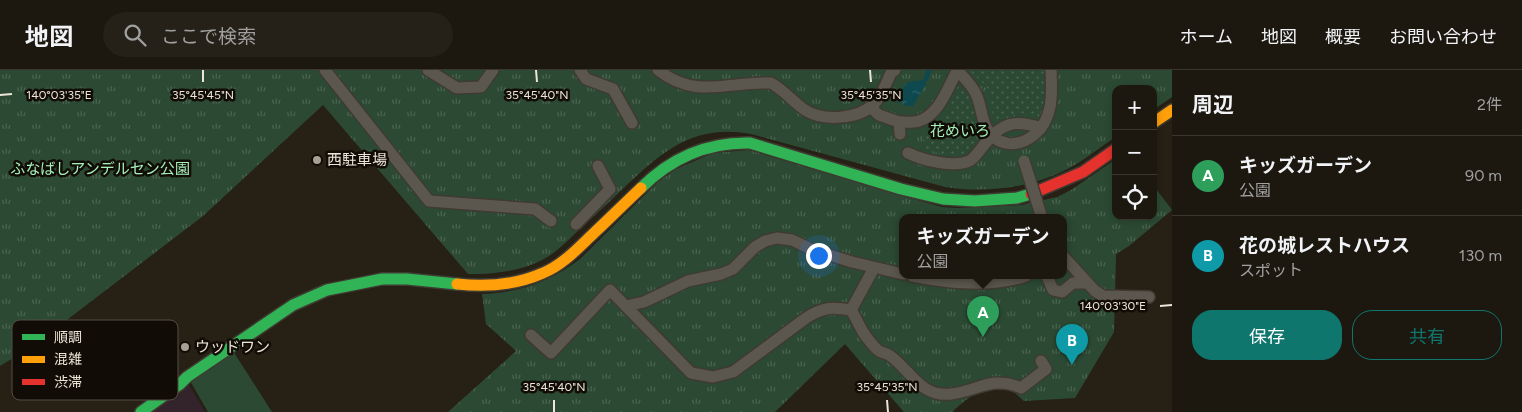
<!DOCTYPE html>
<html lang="ja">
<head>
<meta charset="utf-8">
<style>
  body { margin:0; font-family:Figtree,"Noto Sans JP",sans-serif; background:#252119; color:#f1f3f6 }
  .controls { position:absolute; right:15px; top:15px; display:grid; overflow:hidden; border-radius:10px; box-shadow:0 2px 8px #0003 }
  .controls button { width:45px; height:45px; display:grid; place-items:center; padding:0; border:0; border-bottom:1px solid #3a3730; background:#1c1810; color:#f1f3f6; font:25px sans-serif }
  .you { position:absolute; left:818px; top:185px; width:18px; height:18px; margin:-12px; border:4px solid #fff; border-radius:50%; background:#1a73e8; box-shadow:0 0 0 8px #1a73e833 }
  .badge { display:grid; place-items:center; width:32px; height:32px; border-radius:50%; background:#0f766e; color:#fff; font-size:16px; font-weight:700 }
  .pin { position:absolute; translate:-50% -41px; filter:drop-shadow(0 1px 2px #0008) }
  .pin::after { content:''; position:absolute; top:26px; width:18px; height:15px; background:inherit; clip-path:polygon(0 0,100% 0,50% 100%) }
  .popup { position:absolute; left:899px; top:144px; width:168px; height:65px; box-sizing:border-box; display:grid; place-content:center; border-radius:10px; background:#1c1810; filter:drop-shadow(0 1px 4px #0005); font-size:16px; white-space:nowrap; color:#a0a09f }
  .popup b { font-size:19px; color:#f1f3f6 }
  .popup::after { content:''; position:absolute; left:50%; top:100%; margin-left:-10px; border:10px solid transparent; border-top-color:#1c1810 }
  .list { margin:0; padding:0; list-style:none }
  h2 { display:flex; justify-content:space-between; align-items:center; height:65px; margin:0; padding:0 20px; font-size:21px }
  h2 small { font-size:16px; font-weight:400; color:#a0a09f }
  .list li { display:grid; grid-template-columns:32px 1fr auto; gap:15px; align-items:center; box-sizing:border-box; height:80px; padding:0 20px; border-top:1px solid #3a3730 }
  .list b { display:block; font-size:19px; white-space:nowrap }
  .list p { margin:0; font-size:16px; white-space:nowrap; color:#a0a09f }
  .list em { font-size:16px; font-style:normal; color:#a0a09f }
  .actions { display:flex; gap:10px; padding:15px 20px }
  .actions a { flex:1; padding:11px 0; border:1px solid #0f766e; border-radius:20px; text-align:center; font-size:18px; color:#0f766e }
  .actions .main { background:#0f766e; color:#fff }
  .icon { flex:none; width:28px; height:28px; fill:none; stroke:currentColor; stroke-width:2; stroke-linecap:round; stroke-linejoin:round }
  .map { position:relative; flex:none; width:1172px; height:342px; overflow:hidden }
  header { display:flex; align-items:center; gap:30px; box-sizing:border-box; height:70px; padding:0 25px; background:#1c1810; border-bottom:1px solid #3a3730 }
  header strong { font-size:24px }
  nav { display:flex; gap:28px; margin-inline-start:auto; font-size:18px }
  .search { width:350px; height:45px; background:#252119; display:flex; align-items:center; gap:12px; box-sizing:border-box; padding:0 18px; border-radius:28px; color:#a0a09f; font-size:19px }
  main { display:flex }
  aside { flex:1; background:#1c1810 }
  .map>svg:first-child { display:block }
  .commercial { fill:#33242b }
  .grass { fill:#2c4a33 }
  .park { fill:url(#park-tufts); fill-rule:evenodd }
  .garden { fill:url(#garden-dots) }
  .water { fill:url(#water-ripples) }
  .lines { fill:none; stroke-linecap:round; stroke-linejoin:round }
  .stream { stroke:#0e4950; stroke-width:4.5 }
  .street-casing { stroke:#3f3a32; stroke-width:14 }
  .fast-casing { stroke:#3f3a32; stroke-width:14 }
  .slow-casing { stroke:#3f3a32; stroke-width:14 }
  .jam-casing { stroke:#3f3a32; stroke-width:14 }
  .street { stroke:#5c574e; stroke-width:11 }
  .fast { stroke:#30b455; stroke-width:11 }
  .slow { stroke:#ff9f0a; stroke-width:11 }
  .jam { stroke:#e5322d; stroke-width:11 }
  .street-bridge-casing { stroke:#3f3a32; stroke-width:14; stroke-linecap:butt }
  .street-bridge { stroke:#5c574e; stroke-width:11 }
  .ticks { fill:none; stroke:#ede5d8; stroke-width:2 }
  .poi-dot { fill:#a7a094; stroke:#110c05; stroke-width:2 }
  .labels { text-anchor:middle; stroke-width:5; stroke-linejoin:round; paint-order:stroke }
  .park-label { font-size:15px; fill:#a5f2bb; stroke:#110c05 }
  .poi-label { font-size:15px; fill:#ede5d8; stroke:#110c05; text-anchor:start }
  .key { fill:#110c05; stroke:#534d44; stroke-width:1 }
  .key-label { font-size:14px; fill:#ede5d8 }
  .ticks-label { font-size:12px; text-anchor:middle; fill:#ede5d8; stroke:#110c05; stroke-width:5; stroke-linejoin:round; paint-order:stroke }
</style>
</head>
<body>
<header>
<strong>地図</strong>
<div class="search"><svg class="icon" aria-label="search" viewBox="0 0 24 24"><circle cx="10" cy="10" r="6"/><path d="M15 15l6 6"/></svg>ここで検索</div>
<nav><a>ホーム</a><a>地図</a><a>概要</a><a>お問い合わせ</a></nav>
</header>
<main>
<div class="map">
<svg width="1172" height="342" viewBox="0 0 1172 342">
  <defs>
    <pattern id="park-tufts" width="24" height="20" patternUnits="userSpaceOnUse" patternTransform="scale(1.25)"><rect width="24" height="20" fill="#2c4a33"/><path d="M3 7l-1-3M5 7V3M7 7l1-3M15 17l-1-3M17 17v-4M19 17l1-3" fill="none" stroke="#4b6450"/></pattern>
    <pattern id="garden-dots" width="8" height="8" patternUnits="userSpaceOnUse" patternTransform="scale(1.25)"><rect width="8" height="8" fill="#2c4a33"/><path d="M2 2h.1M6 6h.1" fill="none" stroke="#4b6450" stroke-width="1.8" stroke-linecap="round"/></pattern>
    <pattern id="water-ripples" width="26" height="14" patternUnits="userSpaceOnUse" patternTransform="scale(1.25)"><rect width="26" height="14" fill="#0e4950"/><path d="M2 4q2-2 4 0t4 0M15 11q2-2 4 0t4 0" fill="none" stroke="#316368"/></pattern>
  </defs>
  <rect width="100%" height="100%" fill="#262015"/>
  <path class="commercial" d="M189 315 205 342H150Z"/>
  <path class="grass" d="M233 281 272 342H208L189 309Z"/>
  <g class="park">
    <path d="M0 0H1172V27L1153 40V19H1116V67C1103 75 1091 85 1078 93 1039 117 990 124 945 117L751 64C698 54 667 77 630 112 614 127 599 142 583 156 569 169 556 184 538 192 516 202 492 204 468 204L323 35 203 146 34 275 0 296Z"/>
    <path d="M749 80 899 125 942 137 956 138 1021 135 1057 127 1071 120 1116 89V146H1153V115L1172 140 1129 176 1116 184 1114 262 1075 328 1024 331C1019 327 1014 321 1008 319 987 311 968 328 954 340L953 342H904L845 274 775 342H448L516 281 486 254 482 224C519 223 551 211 580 189L658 112 676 99 713 83ZM903 148H1063V206H903Z"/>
  </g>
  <g class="garden">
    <path d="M969 0H1045V30L1039 44 1019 43 1002 50H994L987 17Z"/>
    <path d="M963 14 970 20 985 63C981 69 976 78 970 82 958 91 936 82 923 79L927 74 922 67 941 52 950 36 958 16Z"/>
  </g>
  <path class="water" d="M925 10 926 14 913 36H905L903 32 899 33 897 31C907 11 902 12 925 10Z"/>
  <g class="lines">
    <path class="stream" d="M926 9 929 0"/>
    <g class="street-casing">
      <g id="street">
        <path d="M325 0 429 131 535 139 551 151"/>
        <path d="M428 0 457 18 481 17 493 0"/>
        <path d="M580 0 586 9 613 19 632 53"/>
        <path d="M658 0C696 30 728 11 771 13 784 20 793 32 805 40 823 52 859 49 874 34 882 26 886 13 891 3L895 0"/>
        <path d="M957 0C964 8 971 14 976 24 981 34 981 47 986 57 996 77 1018 78 1034 65 1054 49 1052 22 1051 0"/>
        <path d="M870 37 879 45 899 52"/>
        <path d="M900 64 899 52C905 52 913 53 919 51 940 44 948 17 957 1"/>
        <path d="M908 83C922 90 956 99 971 90 976 86 980 80 984 75 1001 53 1014 49 1041 58"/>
        <path d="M576 154 610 119 598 96"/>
        <path d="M1063 186 1095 221 1103 226 1149 227"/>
        <path d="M912 206C949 213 989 218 1026 206"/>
        <path d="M1047 206 1053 220 1062 222 1073 213H1087"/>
        <path d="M626 236 644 232 688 211 721 204 733 199 755 177 765 171 777 168 792 170 813 180 852 192 903 204"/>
        <path d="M851 240 874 198"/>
        <path d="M531 265 551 283 610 220 691 303 713 307 733 302 806 248C823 237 832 237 851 240 857 249 861 261 868 269 871 273 875 278 879 281 882 283 886 283 889 285 910 299 920 328 951 324 978 321 992 305 1021 318L1046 299 1041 291"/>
      </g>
    </g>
    <g class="fast-casing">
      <g id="fast">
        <path d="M641 118C671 88 708 72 750 73L901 119 943 129 975 131 1017 128 1031 124"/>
        <path d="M141 342 180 314 187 307 293 235 327 220 382 209H407L457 214"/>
      </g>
    </g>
    <g class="slow-casing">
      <g id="slow">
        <path d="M1153 53 1172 40"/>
        <path d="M457 214C485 217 516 215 543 203 563 195 579 177 594 163 610 148 625 133 641 118"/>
      </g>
    </g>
    <g class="jam-casing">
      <path id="jam" d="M1031 124 1083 102 1116 79"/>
    </g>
    <use href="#street" class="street"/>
    <use href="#fast" class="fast"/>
    <use href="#slow" class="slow"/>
    <use href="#jam" class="jam"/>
    <g class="street-bridge-casing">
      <path id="street-bridge" d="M1024 91 1042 148"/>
    </g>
    <use href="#street-bridge" class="street-bridge"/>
  </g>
  <path class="ticks" d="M203 0V12M536 0 537 12M870 0 871 12M0 25 12 24M1160 236 1172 235M554 330V342M887 330 888 342"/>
  <g class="poi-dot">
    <circle cx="317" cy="90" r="5"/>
    <circle cx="185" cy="277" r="5"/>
  </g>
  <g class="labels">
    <g class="park-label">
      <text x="960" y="66">花めいろ</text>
      <text x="100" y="104">ふなばしアンデルセン公園</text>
    </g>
    <g class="poi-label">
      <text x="327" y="95">西駐車場</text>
      <text x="195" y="282">ウッドワン</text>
    </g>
  </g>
  <rect x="12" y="250" width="166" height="80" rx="8" class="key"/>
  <rect x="22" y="264" width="23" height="6" fill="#30b455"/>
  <rect x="22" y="286" width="23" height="7" fill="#ff9f0a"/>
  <rect x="22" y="309" width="23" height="6" fill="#e5322d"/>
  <g class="key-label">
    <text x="54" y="272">順調</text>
    <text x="54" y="294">混雑</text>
    <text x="54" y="317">渋滞</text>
  </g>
  <g class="ticks-label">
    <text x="59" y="29">140°03'35"E</text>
    <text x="203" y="29">35°45'45"N</text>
    <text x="537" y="29">35°45'40"N</text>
    <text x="871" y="29">35°45'35"N</text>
    <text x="1113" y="240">140°03'30"E</text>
    <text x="554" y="321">35°45'40"N</text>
    <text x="887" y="321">35°45'35"N</text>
  </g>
</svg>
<div class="controls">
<button>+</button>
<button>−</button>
<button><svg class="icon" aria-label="locate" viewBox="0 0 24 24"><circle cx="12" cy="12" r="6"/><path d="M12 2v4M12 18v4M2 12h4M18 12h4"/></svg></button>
</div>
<div class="you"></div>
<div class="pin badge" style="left:983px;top:267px;background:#2e9e5b">A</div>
<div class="popup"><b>キッズガーデン</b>公園</div>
<div class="pin badge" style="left:1072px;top:295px;background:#0f9aa8">B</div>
</div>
<aside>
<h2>周辺<small>2件</small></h2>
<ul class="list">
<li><span class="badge" style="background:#2e9e5b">A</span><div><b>キッズガーデン</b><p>公園</p></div><em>90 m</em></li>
<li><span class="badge" style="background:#0f9aa8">B</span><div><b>花の城レストハウス</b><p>スポット</p></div><em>130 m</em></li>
</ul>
<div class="actions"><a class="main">保存</a><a>共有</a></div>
</aside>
</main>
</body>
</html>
